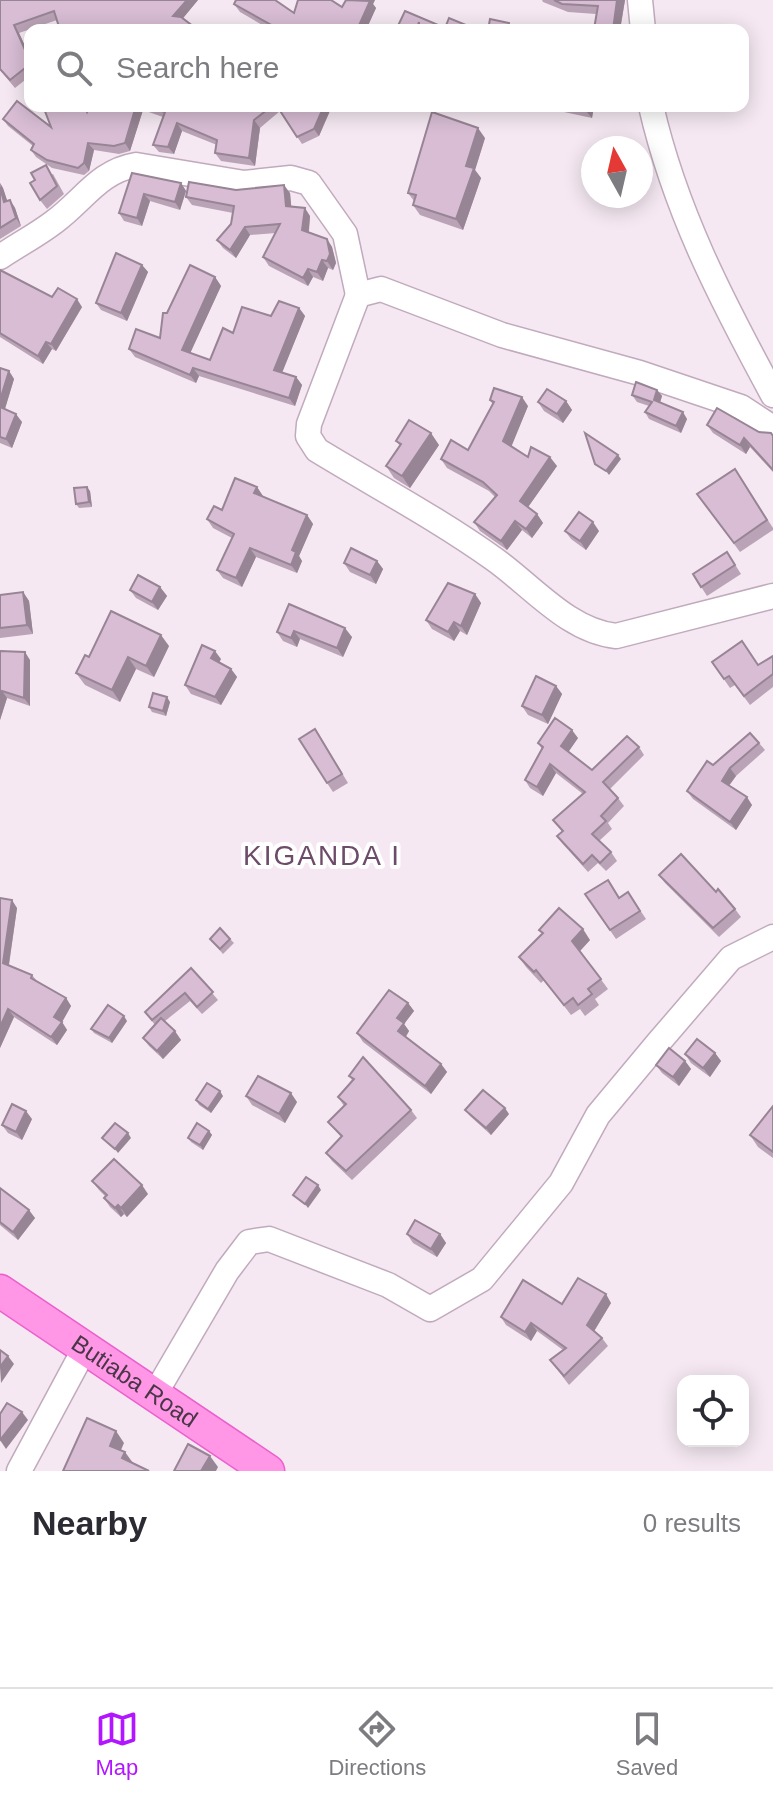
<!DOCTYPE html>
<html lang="en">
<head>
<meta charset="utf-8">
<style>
  body { margin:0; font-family:Arial,sans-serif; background:#f2f2f3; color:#2b2b33 }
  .controls { position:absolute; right:24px; bottom:24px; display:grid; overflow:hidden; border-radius:16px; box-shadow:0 4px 20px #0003 }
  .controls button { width:72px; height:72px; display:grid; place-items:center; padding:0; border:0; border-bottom:2px solid #e1e1e2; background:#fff; color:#2b2b33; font:40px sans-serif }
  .compass { position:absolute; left:581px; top:136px; width:72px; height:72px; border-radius:50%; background:#fff; box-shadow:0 4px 20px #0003; rotate:352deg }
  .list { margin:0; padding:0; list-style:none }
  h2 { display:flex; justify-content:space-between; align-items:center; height:104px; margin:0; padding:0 32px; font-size:34px }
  h2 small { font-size:26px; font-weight:400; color:#7c7c81 }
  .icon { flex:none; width:44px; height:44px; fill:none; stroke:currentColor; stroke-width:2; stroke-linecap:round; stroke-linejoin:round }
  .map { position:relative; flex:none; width:773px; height:1471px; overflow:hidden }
  .search { position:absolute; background:#fff; box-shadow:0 4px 20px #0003; left:24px; right:24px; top:24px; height:88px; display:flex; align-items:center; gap:20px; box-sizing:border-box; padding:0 28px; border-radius:16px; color:#7c7c81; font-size:30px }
  .sheet { height:216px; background:#fff }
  nav { display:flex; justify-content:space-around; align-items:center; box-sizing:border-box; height:112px; border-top:2px solid #e1e1e2; background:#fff; font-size:22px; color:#7c7c81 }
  nav a { display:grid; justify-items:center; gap:4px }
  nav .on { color:#b215ff }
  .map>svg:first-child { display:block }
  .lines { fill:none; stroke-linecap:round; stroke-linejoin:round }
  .minor-casing { stroke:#c1aabd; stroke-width:27 }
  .major-casing { stroke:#ec5fcd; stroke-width:35 }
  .minor { stroke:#fff; stroke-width:24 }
  .major { stroke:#ff97e6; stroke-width:32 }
  .wall { fill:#baa3b6 }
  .shaded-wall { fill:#978494 }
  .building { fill:#d8bdd4; stroke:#978494; stroke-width:2 }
  .labels { text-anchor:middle; stroke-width:8; stroke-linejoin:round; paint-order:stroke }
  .street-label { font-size:24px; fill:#493647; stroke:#fff }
  .quarter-label { font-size:28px; letter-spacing:2px; fill:#6d4c69; stroke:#fff }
</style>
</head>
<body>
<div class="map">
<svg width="773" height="1471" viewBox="0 0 773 1471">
  <rect width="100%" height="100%" fill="#f5e8f2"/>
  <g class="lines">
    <g class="minor-casing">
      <g id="minor">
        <path d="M640 0 643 30"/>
        <path d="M651 106C675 211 722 301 773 395"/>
        <path d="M0 257C18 245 37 235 54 222 83 201 99 171 136 165L244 183 291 178 309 183 345 234 358 295"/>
        <path d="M773 428 741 407 640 373 502 335 381 289 358 295 309 424 308 436 317 450C376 486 438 519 494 559 531 585 568 631 616 636L773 596"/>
        <path d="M155 1394 227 1271 249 1242 269 1239 388 1285 430 1309 482 1279 561 1183 598 1115 658 1043 731 958 773 937"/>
        <path d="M19 1471 85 1348"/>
      </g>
    </g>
    <g class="major-casing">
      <g id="major">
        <path id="s1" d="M0 1291 268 1471"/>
      </g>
    </g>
    <use href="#minor" class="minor"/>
    <use href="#major" class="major"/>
  </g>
  <g class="wall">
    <path d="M0 0H198L183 18 57 20 19 33 30 57V76L15 88 0 70Z"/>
    <path d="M346 0H375L373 4 376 8 366 30H271L240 12 234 4 294 13 342 7Z"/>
    <path d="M542 0H625L620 30H594L596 14 568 12 543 2Z"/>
    <path d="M43 106H87L88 108 89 106H230L244 107 243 106H332L319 136 302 144 280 111 260 128 255 166 221 161 215 153 217 145 182 131 174 154 159 152 153 145 163 117 143 110 130 151 119 154 94 150 89 171 84 175 52 168 36 157 31 150 33 146 8 126 3 119 51 127Z"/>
    <path d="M414 106H432L431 111 416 109Z"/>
    <path d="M536 106H594L592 118Z"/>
    <path d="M485 138 475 170 481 178 463 230 420 215 413 205 414 201 408 193Z"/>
    <path d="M132 173 181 183 186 191 180 210 150 201 142 226 124 221 119 213Z"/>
    <path d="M53 174 64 194 47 209 40 200 35 180Z"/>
    <path d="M0 183 3 188 7 201 10 200 15 208 21 226 0 239Z"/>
    <path d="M236 190 290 193 291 207 310 216 309 232 327 239 332 247 336 263 333 270 328 268 323 281 313 277 308 286 269 266 263 257 276 233 250 235 236 258 223 248 217 240 231 224 233 213 192 205 186 197Z"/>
    <path d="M142 265 148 272 127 321 101 310 96 303Z"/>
    <path d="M0 270 52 297 82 307 56 351 52 349 43 364 0 337Z"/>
    <path d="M215 277 221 286 190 353 210 360 233 333 271 316 299 308 305 316 282 372 296 377 302 385 295 406 199 376 196 383 135 357 129 349 160 338 167 313Z"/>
    <path d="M0 368 9 371 14 379 5 409 22 422 12 448 0 443Z"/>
    <path d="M657 390 662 396 660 402 687 419 681 433 649 419 645 412 649 406 637 402 632 395Z"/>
    <path d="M490 400 528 406 511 446 528 457 557 466 528 507 537 514 543 523 532 538 522 530 507 550 480 531 474 522 495 497 489 491 447 468 441 459 468 450 493 405Z"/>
    <path d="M566 401 572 410 563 423 544 411 538 402Z"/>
    <path d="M707 425 759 432 773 436V472L750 447 746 454 713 433Z"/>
    <path d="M396 441 439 445 410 488 394 478 386 466 400 446Z"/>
    <path d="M735 469 773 528V530L740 552 697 494Z"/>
    <path d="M257 487 263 497 307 515 313 524 299 556 302 561 297 573 256 557 242 587 223 578 217 570 232 538 213 528 207 519Z"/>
    <path d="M90 491 92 507 79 508 76 504Z"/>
    <path d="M565 531H599L586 550 571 539Z"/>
    <path d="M727 552 741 574 707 596 693 574Z"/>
    <path d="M377 561 383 569 376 584 350 572 344 563Z"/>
    <path d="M160 587 167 596 158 610 136 598 130 590Z"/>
    <path d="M23 592 29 601 33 634 0 638V595Z"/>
    <path d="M475 594 481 603 467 635 460 631 454 641 432 629 426 620Z"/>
    <path d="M289 604 352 637 343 657 300 639 297 647 283 641 277 632Z"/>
    <path d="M169 646 154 677 136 669 120 702 85 685 76 673 89 657Z"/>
    <path d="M0 651 30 660V706L7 698 0 720Z"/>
    <path d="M773 656V687L750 705 735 685 730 688 712 662 758 665Z"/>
    <path d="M221 659 219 662 231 669 237 677 221 705 191 694 185 685Z"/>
    <path d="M556 686 562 694 548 724 528 715 522 706Z"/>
    <path d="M170 702 166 716 152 712 149 707Z"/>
    <path d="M321 738 348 783 333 792 327 783Z"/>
    <path d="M578 738 568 752 592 770 639 747 644 755 610 789 618 798 624 806 608 823 612 829 599 841 611 852 617 861 606 871 598 863 588 872 563 844 557 836 562 831 553 820 583 794 556 773 543 796 530 788 525 780 542 749 538 743Z"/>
    <path d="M759 743 765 750 736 776 729 786 752 805 736 830 693 799 687 791 713 765Z"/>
    <path d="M659 875 735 909 741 917 719 937 665 883Z"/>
    <path d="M628 892 646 919 616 939 585 894 620 897Z"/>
    <path d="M0 898 17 908 9 965 32 975 37 981 66 998 71 1006 62 1022 67 1030 57 1045 14 1017 0 1048Z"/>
    <path d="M539 930 590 940 580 951 608 989 595 999 599 1005 585 1016 580 1009 571 1015 544 980 541 983 526 967 519 957 542 934Z"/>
    <path d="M210 939H230L234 943 223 954Z"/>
    <path d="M191 968 218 1000 202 1014 190 1001 165 1021 181 1040 163 1059 149 1046 143 1038 155 1025 145 1012Z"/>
    <path d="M408 1003 414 1011 404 1024 409 1031 406 1037 441 1064 447 1072 431 1094 363 1042 357 1033Z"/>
    <path d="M127 1021 112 1043 94 1033 91 1029Z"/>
    <path d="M715 1053 721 1061 710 1077 691 1063 685 1054Z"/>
    <path d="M685 1061 691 1069 679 1086 662 1073 656 1065Z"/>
    <path d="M349 1076 411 1110 417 1118 352 1180 332 1161 326 1153 341 1137 328 1122 344 1106 338 1097 352 1080Z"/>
    <path d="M223 1096 211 1113 199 1105 196 1100Z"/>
    <path d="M246 1096 297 1102 285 1123 252 1105Z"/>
    <path d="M773 1106V1158L758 1147 750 1135Z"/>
    <path d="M465 1110 509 1114 491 1135 470 1116Z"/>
    <path d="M32 1119 22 1140 8 1133 2 1125Z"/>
    <path d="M209 1131 212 1135 203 1150 191 1142 188 1138Z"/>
    <path d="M92 1181 148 1194 127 1217 124 1214 121 1217 110 1207 104 1198 106 1197 99 1190Z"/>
    <path d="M0 1188 35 1218 18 1240 0 1225Z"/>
    <path d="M407 1234H440L446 1243 437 1257 413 1243Z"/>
    <path d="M611 1303 594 1331 602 1338 608 1346 569 1385 550 1360 563 1350 537 1331 531 1341 506 1325 501 1317 562 1304Z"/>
  </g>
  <g class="shaded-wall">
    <path d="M187 0H198L179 23 173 16Z"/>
    <path d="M367 0H375L373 4 376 8 366 30H357Z"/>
    <path d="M617 0H625L620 30H613Z"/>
    <path d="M14 25 19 33 30 57V62Z"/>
    <path d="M136 106H140L143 110 130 151 125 143Z"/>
    <path d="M324 106H332L319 136 314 129Z"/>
    <path d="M588 106H594L592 118 586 111Z"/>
    <path d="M254 120 260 128 255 166 249 158Z"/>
    <path d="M177 123 182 131 174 154 168 147Z"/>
    <path d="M478 128 485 138 475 170 481 178 463 230 456 219 466 166Z"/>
    <path d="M88 143 94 150 89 171 84 163Z"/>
    <path d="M0 183 3 188 10 209 4 202Z"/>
    <path d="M181 183 186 191 180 210 175 202Z"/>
    <path d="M284 185 290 193 292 214 286 206Z"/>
    <path d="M144 194 150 201 142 226 137 218Z"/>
    <path d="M10 200 15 208 21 226 16 218Z"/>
    <path d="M305 208 310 216 308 238 302 230Z"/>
    <path d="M245 227 250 235 236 258 230 250Z"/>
    <path d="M327 239 332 247 336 263 333 270 327 261Z"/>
    <path d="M322 260 328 268 323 281 317 272Z"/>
    <path d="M142 265 148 272 127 321 121 313Z"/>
    <path d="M308 269 313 277 308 286 303 278Z"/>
    <path d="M215 277 221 286 188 358 182 350Z"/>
    <path d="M77 299 82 307 56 351 51 344Z"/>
    <path d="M299 308 305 316 280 378 274 370Z"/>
    <path d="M46 342 52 349 43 364 38 356Z"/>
    <path d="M193 368 199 376 196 383 190 375Z"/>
    <path d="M9 371 14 379 3 415 0 410V400Z"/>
    <path d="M296 377 302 385 295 406 289 398Z"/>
    <path d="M657 390 662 396 659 406 654 400Z"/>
    <path d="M522 397 528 406 510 450 503 441Z"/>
    <path d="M566 401 572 410 563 423 557 414Z"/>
    <path d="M683 412 687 419 681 433 676 426Z"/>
    <path d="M16 414 22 422 12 448 6 439Z"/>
    <path d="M431 433 439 445 410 488 402 476Z"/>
    <path d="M744 438 750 447 746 454 740 445Z"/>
    <path d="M618 455 621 459 609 475 606 471Z"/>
    <path d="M550 457 557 466 526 510 520 501Z"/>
    <path d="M87 487 90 491 92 507 89 502Z"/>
    <path d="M257 487 263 496 260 502 254 493Z"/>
    <path d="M537 514 543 523 532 538 526 529Z"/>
    <path d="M307 515 313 524 299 556 302 561 297 573 291 565 292 550Z"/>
    <path d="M515 521 522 530 507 550 501 541Z"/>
    <path d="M593 522 599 531 586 550 580 541Z"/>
    <path d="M250 548 256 557 242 587 236 578Z"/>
    <path d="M377 561 383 569 376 584 370 575Z"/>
    <path d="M160 587 167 596 158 610 152 602Z"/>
    <path d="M23 592 29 601 33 634 27 625Z"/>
    <path d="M475 594 481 603 467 635 461 626Z"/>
    <path d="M454 622 460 631 454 641 448 632Z"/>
    <path d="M345 628 352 637 343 657 337 648Z"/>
    <path d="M294 631 300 639 297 647 291 638Z"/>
    <path d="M161 635 169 646 154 677 146 666Z"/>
    <path d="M215 651 221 659 217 667 211 658Z"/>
    <path d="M25 652 30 660V706L24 698Z"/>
    <path d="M128 657 136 669 120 702 112 690Z"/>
    <path d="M231 669 237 677 221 705 215 697Z"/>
    <path d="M556 686 562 694 548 724 542 715Z"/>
    <path d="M2 691 7 698 0 720V696Z"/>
    <path d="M167 697 170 702 166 716 163 711Z"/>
    <path d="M572 730 578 738 567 754 561 746Z"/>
    <path d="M550 764 556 773 543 796 537 787Z"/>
    <path d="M730 768 736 776 727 788 722 781Z"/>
    <path d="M747 797 752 805 736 830 730 822Z"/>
    <path d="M12 900 17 908 8 970 3 963Z"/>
    <path d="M583 929 590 940 579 952 572 941Z"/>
    <path d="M66 998 71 1006 62 1022 67 1030 57 1045 51 1037 54 1017Z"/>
    <path d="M408 1003 414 1011 404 1024 409 1031 404 1039 398 1031 397 1018Z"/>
    <path d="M8 1009 14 1017 0 1048V1027Z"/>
    <path d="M124 1016 127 1021 112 1043 109 1038Z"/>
    <path d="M175 1031 181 1040 163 1059 157 1051Z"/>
    <path d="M715 1053 721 1061 710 1077 703 1068Z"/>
    <path d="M685 1061 691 1069 679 1086 673 1077Z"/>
    <path d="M441 1064 447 1072 431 1094 425 1086Z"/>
    <path d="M220 1091 223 1096 211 1113 208 1109Z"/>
    <path d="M291 1093 297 1102 285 1123 279 1114Z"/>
    <path d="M505 1108 509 1114 491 1135 486 1128Z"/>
    <path d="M26 1111 32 1119 22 1140 16 1132Z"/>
    <path d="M209 1131 212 1135 203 1150 200 1145Z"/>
    <path d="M128 1133 131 1138 118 1153 115 1149Z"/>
    <path d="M142 1185 148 1194 127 1217 121 1208Z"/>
    <path d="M318 1185 321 1190 308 1208 305 1204Z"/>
    <path d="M118 1205 124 1214 121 1217 115 1208Z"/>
    <path d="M29 1210 35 1218 18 1240 13 1232Z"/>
    <path d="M440 1234 446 1243 437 1257 431 1249Z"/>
    <path d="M606 1294 611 1303 593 1333 587 1325Z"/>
    <path d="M531 1323 537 1331 531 1341 525 1332Z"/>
    <path d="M8 1356 14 1364 1 1383 0 1367Z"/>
    <path d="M22 1412 28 1420 6 1449 0 1440Z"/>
    <path d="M116 1431 124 1443 118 1457 110 1446Z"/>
    <path d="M125 1452 133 1463 122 1458Z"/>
    <path d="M210 1456 218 1467 216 1471H201Z"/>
  </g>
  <g class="building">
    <path d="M0 0H187L173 16 181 17 198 30H60L54 11 14 25 30 61V68L29 65 10 80 0 69Z"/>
    <path d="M236 0H275L294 13 298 0H331L342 7 346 0 370 1 357 30H271L273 26 234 4Z"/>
    <path d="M554 0H617L613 30 594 29 598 6 562 4Z"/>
    <path d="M405 11 445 28 449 18 478 30H419V22L416 30H396Z"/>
    <path d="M490 19 509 23 508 30H488Z"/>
    <path d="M17 101 51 127 43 106H84L87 112 89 106H136L125 143 114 146 88 143 84 163 78 168 47 160 31 150 34 144 3 119Z"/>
    <path d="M147 106H230L244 107 243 106H272L254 120 249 158 215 153 217 140 177 123 168 147 153 145 165 112Z"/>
    <path d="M277 106H324L314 129 297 137Z"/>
    <path d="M564 106H588L586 111Z"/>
    <path d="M432 112 478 128 466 166 474 168 456 219 413 205 416 195 408 193Z"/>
    <path d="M46 165 57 186 40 200 30 183 35 180 31 173Z"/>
    <path d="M132 173 181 183 175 202 144 194 137 218 119 213Z"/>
    <path d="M189 182 236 190 284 185 286 206 305 208 302 230 327 239 330 254 327 261 322 260 317 272 308 269 303 278 263 257 280 224 245 227 230 250 217 240 231 224 234 206 186 197Z"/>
    <path d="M0 187 4 202 10 200 16 218 0 228Z"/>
    <path d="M116 253 142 265 121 313 96 303Z"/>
    <path d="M190 265 215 277 182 350 210 360 223 328 233 333 242 307 271 316 279 301 299 308 274 370 296 377 289 398 193 368 190 375 129 349 136 329 160 338 163 313H167Z"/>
    <path d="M0 270 52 297 58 288 77 299 51 344 46 342 38 356 0 333Z"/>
    <path d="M0 368 9 371 0 400Z"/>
    <path d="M636 382 657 390 654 400 683 412 676 426 645 412 652 402 632 395Z"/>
    <path d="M494 388 522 397 503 441 528 457 531 447 550 457 520 501 537 514 526 529 515 521 501 541 474 522 497 495 483 482 441 459 451 440 468 450 494 402 490 400Z"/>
    <path d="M547 389 566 401 557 414 538 402Z"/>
    <path d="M0 407 16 414 6 439 0 437Z"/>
    <path d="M717 408 759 432 771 433 773 436V470L744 438 740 445 707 425Z"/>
    <path d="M409 420 431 433 402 476 386 466 401 444 396 441Z"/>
    <path d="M585 433 618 455 606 471 595 464Z"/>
    <path d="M735 469 767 520 734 543 697 494Z"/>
    <path d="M235 478 257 487 254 493 307 515 292 550 296 552 291 565 250 548 236 578 217 570 234 534 207 519 214 506 222 510Z"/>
    <path d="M87 487 89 502 76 504 74 488Z"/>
    <path d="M579 512 593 522 580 541 565 531Z"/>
    <path d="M351 548 377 561 370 575 344 563Z"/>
    <path d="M727 552 735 565 701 587 693 574Z"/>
    <path d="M138 575 160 587 152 602 130 590Z"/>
    <path d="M448 583 475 594 461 626 454 622 448 632 426 620Z"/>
    <path d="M23 592 27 625 0 628V595Z"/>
    <path d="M289 604 345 628 337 648 294 631 291 638 277 632Z"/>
    <path d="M111 611 161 635 146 666 128 657 112 690 76 673 85 655 89 657Z"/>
    <path d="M742 641 758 665 773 656V674L744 696 729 676 724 679 712 662Z"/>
    <path d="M202 645 215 651 211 658 231 669 215 697 185 685Z"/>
    <path d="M0 651 25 652 24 698 2 691 0 696Z"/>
    <path d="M536 676 556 686 542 715 522 706Z"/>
    <path d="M153 693 167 697 163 711 149 707Z"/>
    <path d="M555 718 572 730 561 746 592 770 627 736 639 747 603 782 618 798 601 816 606 821 592 834 611 852 600 863 592 855 583 864 557 836 563 831 553 820 585 792 550 764 537 787 525 780 543 747 538 743Z"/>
    <path d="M315 729 342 774 327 783 299 739Z"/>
    <path d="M750 733 759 743 730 768 722 781 747 797 730 822 687 791 707 761 713 765Z"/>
    <path d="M681 854 716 892 718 889 735 909 713 928 659 875Z"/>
    <path d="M608 880 619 898 628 892 640 911 610 930 585 894Z"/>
    <path d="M0 898 12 900 3 963 32 975 31 978 66 998 54 1017 62 1022 51 1037 8 1009 0 1027Z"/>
    <path d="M559 908 583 929 572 941 601 979 588 989 592 994 578 1005 573 998 564 1005 536 970 534 972 519 957 543 933 539 930Z"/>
    <path d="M220 928 230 939 220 949 210 939Z"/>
    <path d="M191 968 213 992 197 1007 185 993 152 1020 145 1012Z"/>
    <path d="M389 990 408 1003 397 1018 404 1023 398 1031 441 1064 425 1086 357 1033Z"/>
    <path d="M108 1005 124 1016 109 1038 91 1029Z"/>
    <path d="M161 1018 175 1031 157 1051 143 1038Z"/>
    <path d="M697 1039 715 1053 703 1068 685 1054Z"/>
    <path d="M669 1048 685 1061 673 1077 656 1065Z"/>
    <path d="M363 1057 411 1110 346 1171 326 1153 342 1136 328 1122 346 1104 338 1097 354 1079 349 1076Z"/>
    <path d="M258 1076 291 1093 279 1114 246 1096Z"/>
    <path d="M207 1083 220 1091 208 1109 196 1100Z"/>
    <path d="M483 1090 505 1108 486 1128 465 1110Z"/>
    <path d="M12 1104 26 1111 16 1132 2 1125Z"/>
    <path d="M773 1106V1152L750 1135Z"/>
    <path d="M115 1123 128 1133 115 1149 102 1138Z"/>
    <path d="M197 1123 209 1131 200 1145 188 1138Z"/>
    <path d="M114 1159 142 1185 121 1208 118 1205 115 1208 104 1198 107 1195 92 1181Z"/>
    <path d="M306 1177 318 1185 305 1204 293 1195Z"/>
    <path d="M0 1188 29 1210 13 1232 0 1222Z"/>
    <path d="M415 1220 440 1234 431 1249 407 1234Z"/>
    <path d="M578 1278 606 1294 587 1325 602 1338 564 1376 550 1360 566 1348 531 1323 525 1332 501 1317 523 1280 562 1304Z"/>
    <path d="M0 1350 8 1356 0 1367Z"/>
    <path d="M7 1403 22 1412 0 1440V1414Z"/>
    <path d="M87 1418 116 1431 110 1446 125 1452 122 1458 149 1471H63Z"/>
    <path d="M188 1444 210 1456 201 1471H174Z"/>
  </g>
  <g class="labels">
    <g class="street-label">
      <text dy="8" stroke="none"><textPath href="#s1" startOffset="162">Butiaba Road</textPath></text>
    </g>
    <g class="quarter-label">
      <text x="322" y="865">KIGANDA I</text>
    </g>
  </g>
</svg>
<div class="controls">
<button><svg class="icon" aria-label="locate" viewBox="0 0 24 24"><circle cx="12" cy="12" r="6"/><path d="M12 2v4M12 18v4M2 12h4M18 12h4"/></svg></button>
</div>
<svg class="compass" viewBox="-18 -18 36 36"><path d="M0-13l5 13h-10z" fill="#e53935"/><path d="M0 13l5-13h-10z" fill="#7c7c81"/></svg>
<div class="search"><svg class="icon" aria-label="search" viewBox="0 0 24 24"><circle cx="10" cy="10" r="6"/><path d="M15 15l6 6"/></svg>Search here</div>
</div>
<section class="sheet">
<h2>Nearby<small>0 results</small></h2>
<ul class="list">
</ul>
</section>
<nav>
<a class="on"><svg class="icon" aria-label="map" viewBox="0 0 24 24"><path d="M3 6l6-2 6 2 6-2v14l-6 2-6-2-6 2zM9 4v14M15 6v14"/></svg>Map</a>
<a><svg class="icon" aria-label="directions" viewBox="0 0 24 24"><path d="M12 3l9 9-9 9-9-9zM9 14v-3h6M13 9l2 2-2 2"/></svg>Directions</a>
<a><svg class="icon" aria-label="saved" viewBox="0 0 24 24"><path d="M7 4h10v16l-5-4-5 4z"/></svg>Saved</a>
</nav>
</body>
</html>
